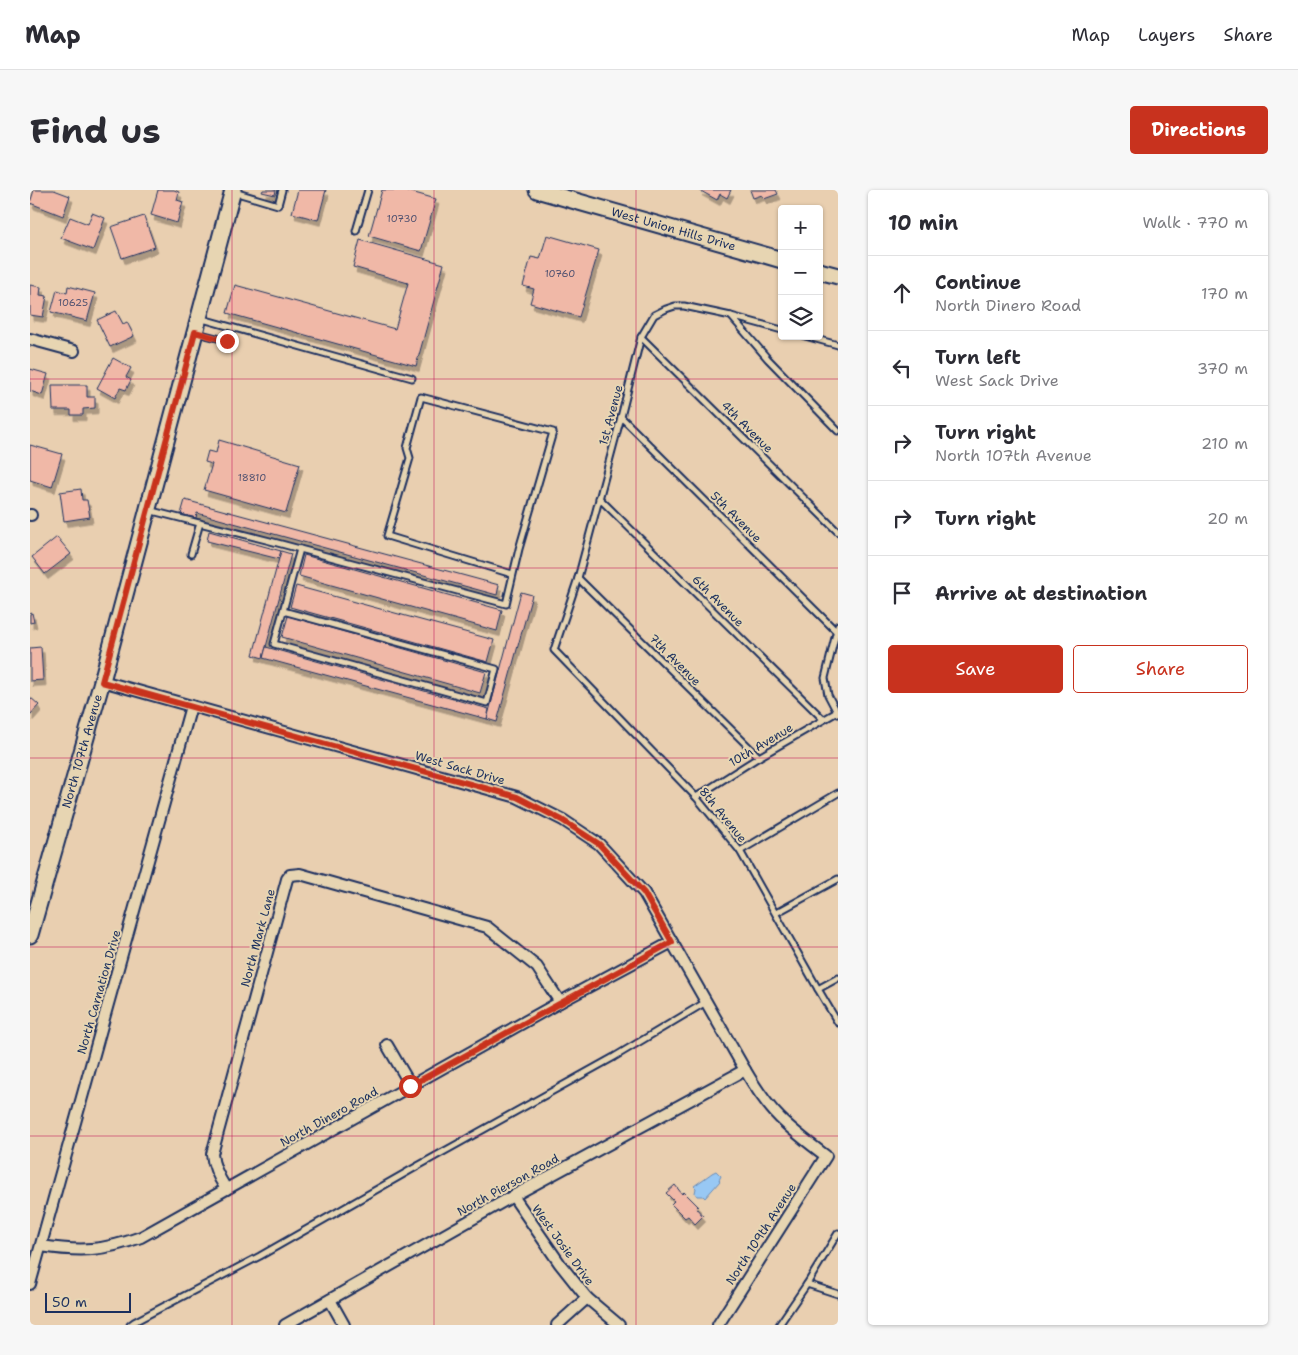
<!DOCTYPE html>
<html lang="en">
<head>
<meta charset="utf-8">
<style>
  body { margin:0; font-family:"Shantell Sans",sans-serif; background:#f7f7f7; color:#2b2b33 }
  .controls { position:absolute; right:15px; top:15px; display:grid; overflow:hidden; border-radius:5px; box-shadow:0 1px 4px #0004 }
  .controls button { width:45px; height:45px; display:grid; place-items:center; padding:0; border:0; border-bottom:1px solid #e1e1e2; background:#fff; color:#2b2b33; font:25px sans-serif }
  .scale { position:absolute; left:15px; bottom:12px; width:86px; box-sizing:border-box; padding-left:5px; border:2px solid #1b2f5e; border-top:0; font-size:14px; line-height:18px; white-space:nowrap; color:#1b2f5e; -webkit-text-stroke:4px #e7d5b2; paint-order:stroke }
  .stop { position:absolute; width:15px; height:15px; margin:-11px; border:4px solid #c8321e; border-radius:50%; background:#fff }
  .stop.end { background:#c8321e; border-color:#fff; box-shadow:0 1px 5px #0008 }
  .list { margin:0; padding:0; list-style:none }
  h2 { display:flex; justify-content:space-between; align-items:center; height:65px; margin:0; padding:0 20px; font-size:21px }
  h2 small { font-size:16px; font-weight:400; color:#7c7c81 }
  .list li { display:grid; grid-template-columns:32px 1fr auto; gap:15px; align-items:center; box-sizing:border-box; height:75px; padding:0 20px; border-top:1px solid #e1e1e2 }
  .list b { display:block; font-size:19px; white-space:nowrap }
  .list p { margin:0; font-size:16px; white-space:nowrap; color:#7c7c81 }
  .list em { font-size:16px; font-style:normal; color:#7c7c81 }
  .actions { display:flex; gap:10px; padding:15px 20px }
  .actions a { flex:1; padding:11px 0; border:1px solid #c8321e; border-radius:5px; text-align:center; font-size:18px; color:#c8321e }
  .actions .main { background:#c8321e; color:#fff }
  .icon { flex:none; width:28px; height:28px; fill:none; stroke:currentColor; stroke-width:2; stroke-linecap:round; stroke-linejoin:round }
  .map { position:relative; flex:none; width:808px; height:1135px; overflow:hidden; border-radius:5px }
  header { display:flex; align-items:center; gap:30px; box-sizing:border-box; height:70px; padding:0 25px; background:#fff; border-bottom:1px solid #e1e1e2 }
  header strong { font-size:24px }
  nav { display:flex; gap:28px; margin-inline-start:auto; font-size:18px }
  .intro { display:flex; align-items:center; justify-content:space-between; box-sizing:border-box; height:120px; padding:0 30px }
  h1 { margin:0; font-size:35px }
  .button { padding:12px 22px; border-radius:5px; background:#c8321e; color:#fff; font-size:18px; font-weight:700 }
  main { display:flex; gap:30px; padding:0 30px }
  aside { flex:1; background:#fff; border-radius:5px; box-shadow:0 1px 4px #0004 }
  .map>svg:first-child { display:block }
  .water { fill:#98c8f4; stroke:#668bb8 }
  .building { fill:#f0b8a7; stroke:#1b2f5e; filter:url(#shadow) }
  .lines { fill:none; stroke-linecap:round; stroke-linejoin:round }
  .service-casing { stroke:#1b2f5e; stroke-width:9 }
  .minor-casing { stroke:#1b2f5e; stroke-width:14 }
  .secondary-casing { stroke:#1b2f5e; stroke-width:19 }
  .service { stroke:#e7d5b2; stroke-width:5 }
  .minor { stroke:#e7d5b2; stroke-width:10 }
  .secondary { stroke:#e7d5b2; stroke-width:15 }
  .route { stroke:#c8321e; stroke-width:6 }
  .grid { fill:none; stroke:#c2185b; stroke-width:1; stroke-opacity:0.55 }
  .labels { text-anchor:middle; stroke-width:4; stroke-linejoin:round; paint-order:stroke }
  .number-label { font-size:10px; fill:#505170 }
  .street-label { font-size:12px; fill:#1b2f5e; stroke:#e7d5b2 }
</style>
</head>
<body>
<header>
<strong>Map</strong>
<nav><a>Map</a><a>Layers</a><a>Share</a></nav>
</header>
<div class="intro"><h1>Find us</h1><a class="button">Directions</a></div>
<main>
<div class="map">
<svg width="808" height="1135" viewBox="0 0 808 1135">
  <defs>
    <filter id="shadow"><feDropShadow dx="3" dy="5.5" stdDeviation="0" flood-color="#0004"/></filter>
  </defs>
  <rect width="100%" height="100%" fill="#e9cfb0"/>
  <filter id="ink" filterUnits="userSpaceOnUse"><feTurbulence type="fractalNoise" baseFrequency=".02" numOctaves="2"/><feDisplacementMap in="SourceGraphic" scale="10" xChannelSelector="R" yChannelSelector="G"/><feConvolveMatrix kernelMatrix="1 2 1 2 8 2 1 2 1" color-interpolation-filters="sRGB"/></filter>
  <g filter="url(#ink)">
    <path class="water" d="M686 981 691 986 689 990 690 991 675 1008 673 1006H667L665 1003 666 998 664 996 682 983Z"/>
    <g class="building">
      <path d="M4 0H24L40 6 33 26 0 13Z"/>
      <path d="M128 0H144L149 2 147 10 153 12 147 33 121 25Z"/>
      <path d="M233 0H246L245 5 232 2Z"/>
      <path d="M268 0H296L288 30 262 23Z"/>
      <path d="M352 0H374L406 9 391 61 339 46Z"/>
      <path d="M669 0H701L697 8 690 4 687 10Z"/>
      <path d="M720 0H746L748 4 734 9 732 5 723 8Z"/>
      <path d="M62 23 75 28 63 60 31 48 40 27 58 34Z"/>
      <path d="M114 26 125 57 92 68 81 37Z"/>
      <path d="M517 45 569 60 549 127 500 113 504 99 493 96 501 67 510 69Z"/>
      <path d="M330 50 414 74 386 176 197 123 205 95 365 139 378 93 323 77Z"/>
      <path d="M0 95 11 97 10 105 17 106 13 127 0 125Z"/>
      <path d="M38 96 65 103 57 131 21 122 27 100 37 103Z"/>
      <path d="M86 121 93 134 97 132 104 146 80 157 67 130Z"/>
      <path d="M83 168 101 178 96 187 101 190 96 200 90 198 85 208 67 198Z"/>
      <path d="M0 179 18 184 12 205 0 201Z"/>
      <path d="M22 195H57V207H65V218L53 219V225H41V220H23Z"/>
      <path d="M189 250 270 274 256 323 174 300 182 274 175 272 178 261 186 263Z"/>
      <path d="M0 255 32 264 22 297 0 290Z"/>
      <path d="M51 299 52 310H57L60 327 34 331 30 302Z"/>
      <path d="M155 310 469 395 467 405 167 323 166 328 151 324Z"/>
      <path d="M179 341 251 361 249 369 177 351Z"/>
      <path d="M27 347 41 364 15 384 2 367Z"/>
      <path d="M251 361 261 364 233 468 223 465Z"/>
      <path d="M274 365 472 420 467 441 269 386Z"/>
      <path d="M266 396 464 450 458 472 260 417Z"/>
      <path d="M491 402 502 405 467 532 457 529Z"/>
      <path d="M2 423 4 432 0 433V424Z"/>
      <path d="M258 426 456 482 450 503 252 447Z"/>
      <path d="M11 457 13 490 0 491V458Z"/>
      <path d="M236 457 459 519 457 529 233 468Z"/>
      <path d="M0 507 9 515 0 525Z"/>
      <path d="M645 995 652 1004 654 1002 668 1016 666 1018 673 1026 665 1034 658 1026 655 1028 641 1014 644 1011 636 1003Z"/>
    </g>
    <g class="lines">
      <g class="service-casing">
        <g id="service">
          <path d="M204 2 248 15 252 0"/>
          <path d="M326 41 338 0"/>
          <path d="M701 126 738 169 808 241"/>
          <path d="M169 128 382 188"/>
          <path d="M752 140 701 126 654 116H645L636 119 624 125 611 147 591 227 548 388 524 460 666 607 710 661 788 799 808 833"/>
          <path d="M167 143 191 149 202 154"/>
          <path d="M775 146 808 155"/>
          <path d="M611 147 808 342"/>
          <path d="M591 227 806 441"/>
          <path d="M569 308 793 529"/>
          <path d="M118 320 240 351 476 414 489 359 523 242 391 207 377 258 380 268 357 346 482 384"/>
          <path d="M161 364 170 333"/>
          <path d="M548 388 729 567"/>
          <path d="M253 421 466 479 457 513 244 454 270 359"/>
          <path d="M808 435 795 488 798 505 808 524"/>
          <path d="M666 607 729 567 807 522"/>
          <path d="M710 661 808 603"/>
          <path d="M746 723 808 689"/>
          <path d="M788 799 808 788"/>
          <path d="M777 1094 808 1104"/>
          <path d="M100 1135 104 1132 230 1066 386 977 584 867 676 812"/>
          <path d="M749 1135 777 1094 808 1043"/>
        </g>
      </g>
      <g class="minor-casing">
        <g id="minor">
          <path d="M0 149 44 161"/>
          <path d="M0 325H1"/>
          <path d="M72 491 487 607 533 630 569 654 614 703 715 880C725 897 736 914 750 928 764 942 780 954 796 966L688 1135"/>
          <path d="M357 855 381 896"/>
          <path d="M196 999C189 988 183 977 182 964L257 689 260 685 270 684 457 737 507 777 530 812"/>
          <path d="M483 1006 530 1074 557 1108 589 1135"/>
          <path d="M11 1056C51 1062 73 1061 111 1047L530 812 642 752"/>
          <path d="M0 1094 161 516"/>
          <path d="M300 1110 314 1135"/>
          <path d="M255 1135 483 1006 715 880"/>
          <path d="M527 1135 557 1108"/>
        </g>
      </g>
      <g class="secondary-casing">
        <g id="secondary">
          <path id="s1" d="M507 0 752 70"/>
          <path d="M789 81 808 86"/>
          <path id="s2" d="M0 745 72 491 203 0"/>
        </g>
      </g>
      <use href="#service" class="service"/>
      <use href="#minor" class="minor"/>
      <use href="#secondary" class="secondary"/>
    </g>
  </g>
  <g class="lines" filter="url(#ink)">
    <path class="route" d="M197 151 165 142 72 492 487 607 532 630 569 654 614 703 642 752 380 896"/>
  </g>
  <path class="grid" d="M202 0V1135M404 0V1135M606 0V1135M0 189H808M0 378H808M0 568H808M0 757H808M0 946H808"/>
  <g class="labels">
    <g class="number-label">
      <text x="372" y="32">10730</text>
      <text x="530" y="87">10760</text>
      <text x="43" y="116">10625</text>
      <text x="222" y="291">18810</text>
    </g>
    <g class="street-label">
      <text dy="4" stroke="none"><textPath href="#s1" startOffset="142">West Union Hills Drive</textPath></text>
      <text transform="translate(581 225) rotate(-75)" y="4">1st Avenue</text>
      <text transform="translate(717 237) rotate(45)" y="4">4th Avenue</text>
      <text transform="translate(706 327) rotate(45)" y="4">5th Avenue</text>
      <text transform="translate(688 411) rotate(45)" y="4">6th Avenue</text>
      <text transform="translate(645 470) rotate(45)" y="4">7th Avenue</text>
      <text transform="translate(731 555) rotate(-31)" y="4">10th Avenue</text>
      <text dy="4" stroke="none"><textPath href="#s2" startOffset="191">North 107th Avenue</textPath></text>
      <text transform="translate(430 578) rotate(16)" y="4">West Sack Drive</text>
      <text transform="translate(693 625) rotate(51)" y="4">8th Avenue</text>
      <text transform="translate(228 748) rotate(-75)" y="4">North Mark Lane</text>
      <text transform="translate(69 802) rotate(-74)" y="4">North Carnation Drive</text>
      <text transform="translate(299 927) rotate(-29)" y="4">North Dinero Road</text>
      <text transform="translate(478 995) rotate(-29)" y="4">North Pierson Road</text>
      <text transform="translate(731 1044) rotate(-57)" y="4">North 109th Avenue</text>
      <text transform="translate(533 1055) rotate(54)" y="4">West Josie Drive</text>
    </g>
  </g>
</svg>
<div class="controls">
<button>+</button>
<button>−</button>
<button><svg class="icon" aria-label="layers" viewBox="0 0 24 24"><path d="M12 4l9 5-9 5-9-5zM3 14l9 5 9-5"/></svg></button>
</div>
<div class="scale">50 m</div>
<div class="stop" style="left:380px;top:896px"></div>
<div class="stop end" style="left:197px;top:151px"></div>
</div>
<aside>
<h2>10 min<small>Walk · 770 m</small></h2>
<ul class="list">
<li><svg class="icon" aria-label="ahead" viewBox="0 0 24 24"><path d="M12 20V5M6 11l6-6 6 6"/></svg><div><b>Continue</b><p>North Dinero Road</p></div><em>170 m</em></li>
<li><svg class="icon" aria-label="left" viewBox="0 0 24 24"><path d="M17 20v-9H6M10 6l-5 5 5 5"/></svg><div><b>Turn left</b><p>West Sack Drive</p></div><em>370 m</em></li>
<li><svg class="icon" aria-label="right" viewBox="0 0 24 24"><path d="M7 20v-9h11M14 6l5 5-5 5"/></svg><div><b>Turn right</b><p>North 107th Avenue</p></div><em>210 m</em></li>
<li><svg class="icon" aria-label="right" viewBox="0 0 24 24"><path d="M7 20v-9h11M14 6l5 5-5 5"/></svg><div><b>Turn right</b></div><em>20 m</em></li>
<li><svg class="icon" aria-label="arrive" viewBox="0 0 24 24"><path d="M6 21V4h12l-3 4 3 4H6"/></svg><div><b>Arrive at destination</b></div></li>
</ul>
<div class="actions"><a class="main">Save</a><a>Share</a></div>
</aside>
</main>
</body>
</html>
